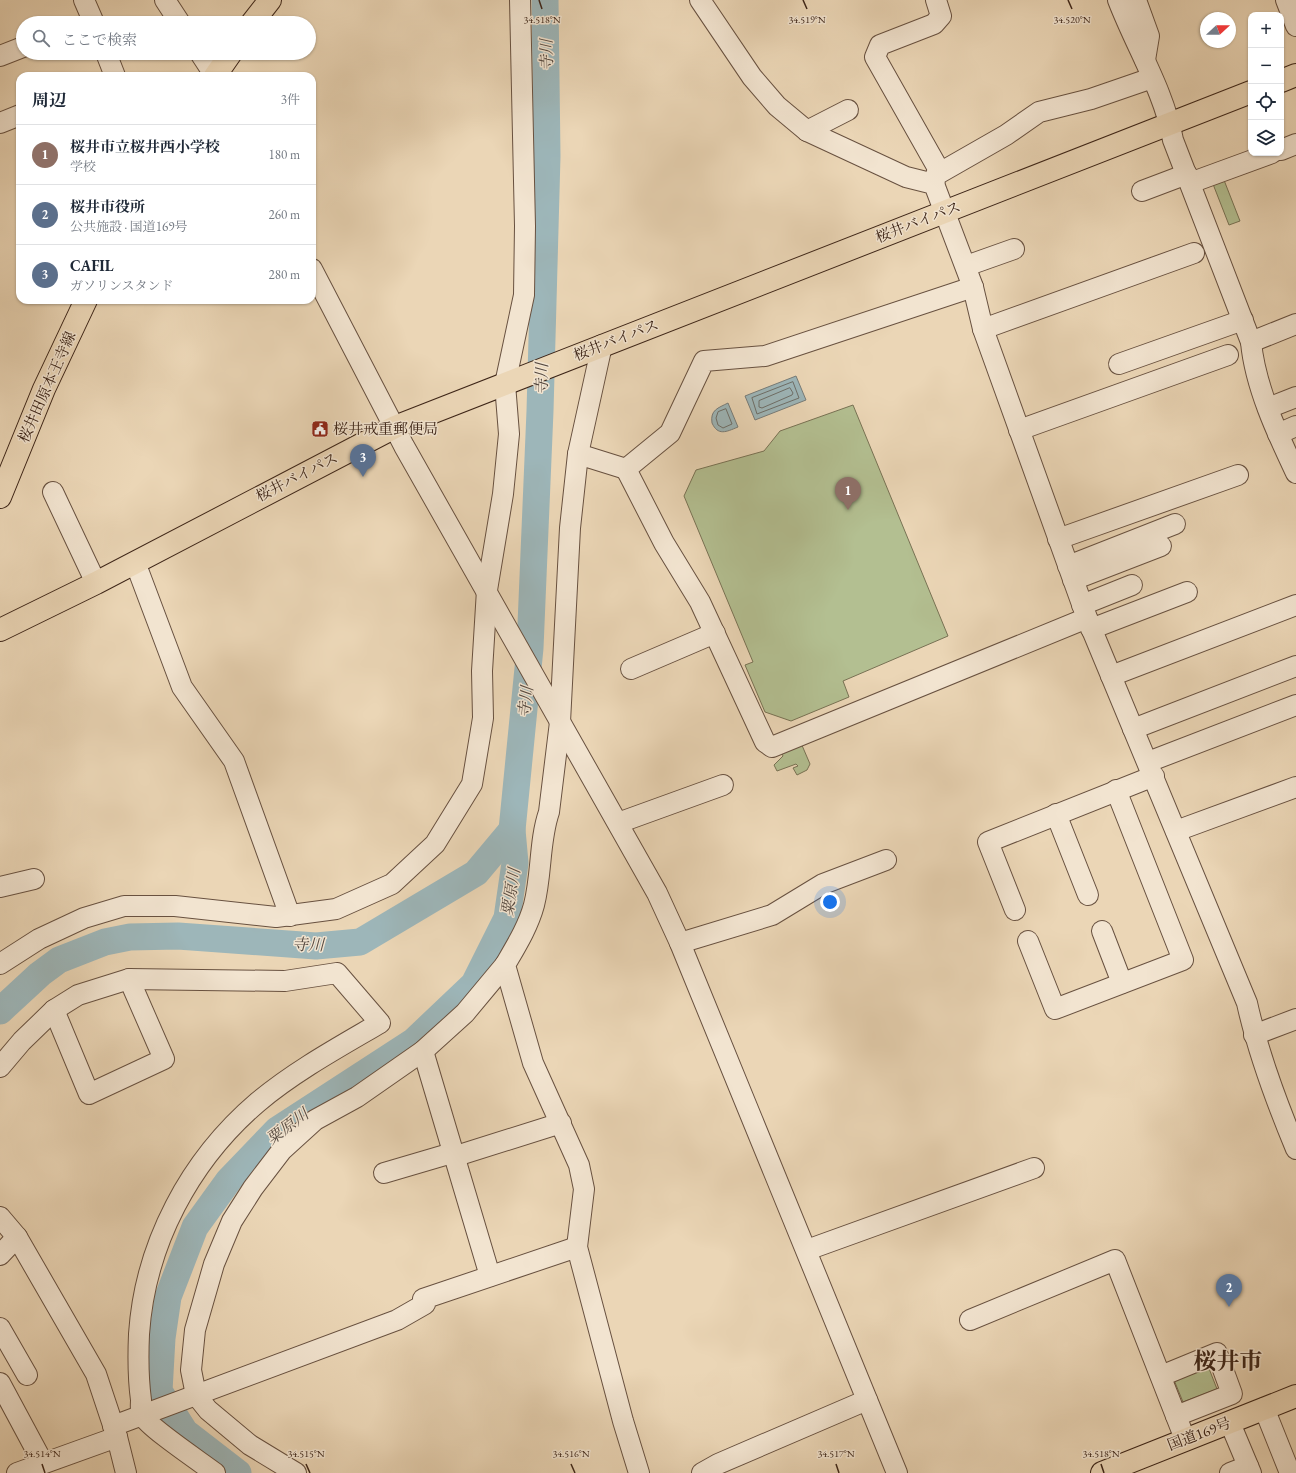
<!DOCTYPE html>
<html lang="ja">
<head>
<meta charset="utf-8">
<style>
  body { margin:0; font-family:"EB Garamond","Noto Serif JP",serif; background:#f2f2f3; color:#1f2937 }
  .controls { position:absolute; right:12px; top:12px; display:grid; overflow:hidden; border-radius:8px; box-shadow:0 1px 3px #0004 }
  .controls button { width:36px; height:36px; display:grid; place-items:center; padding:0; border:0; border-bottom:1px solid #e0e1e3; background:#fff; color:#1f2937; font:20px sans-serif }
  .compass { position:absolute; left:1200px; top:12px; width:36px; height:36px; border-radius:50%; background:#fff; box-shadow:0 1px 3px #0004; rotate:69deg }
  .you { position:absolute; left:830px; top:902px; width:14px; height:14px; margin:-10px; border:3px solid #fff; border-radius:50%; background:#1a73e8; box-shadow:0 0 0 6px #1a73e833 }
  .badge { display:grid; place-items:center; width:26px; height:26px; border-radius:50%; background:#8f2418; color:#fff; font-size:13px; font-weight:700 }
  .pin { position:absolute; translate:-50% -33px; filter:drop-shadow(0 1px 2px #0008) }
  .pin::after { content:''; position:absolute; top:21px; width:14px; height:12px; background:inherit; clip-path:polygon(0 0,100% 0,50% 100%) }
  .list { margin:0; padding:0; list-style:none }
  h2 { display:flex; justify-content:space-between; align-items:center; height:52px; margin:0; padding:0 16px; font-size:17px }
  h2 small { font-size:13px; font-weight:400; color:#747a83 }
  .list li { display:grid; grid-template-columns:26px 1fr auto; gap:12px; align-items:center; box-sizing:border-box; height:60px; padding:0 16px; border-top:1px solid #e0e1e3 }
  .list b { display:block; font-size:15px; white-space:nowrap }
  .list p { margin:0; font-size:13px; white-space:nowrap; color:#747a83 }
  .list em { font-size:13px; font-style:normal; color:#747a83 }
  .icon { flex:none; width:22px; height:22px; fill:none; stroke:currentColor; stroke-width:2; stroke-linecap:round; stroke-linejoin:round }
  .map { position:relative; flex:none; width:1296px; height:1473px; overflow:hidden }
  .search { position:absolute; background:#fff; box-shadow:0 1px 3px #0004; left:16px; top:16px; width:300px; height:44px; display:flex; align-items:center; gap:10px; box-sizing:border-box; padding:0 14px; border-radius:22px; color:#747a83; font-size:15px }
  .panel { position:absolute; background:#fff; box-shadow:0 1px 3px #0004; left:16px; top:72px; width:300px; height:232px; border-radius:12px }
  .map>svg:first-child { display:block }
  .green { fill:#b3bf91; stroke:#787254 }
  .water { fill:#9db6b9; stroke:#777c79 }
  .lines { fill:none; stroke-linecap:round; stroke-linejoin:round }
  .shore { stroke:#6d6e68; stroke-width:1 }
  .river { stroke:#9db6b9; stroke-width:27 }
  .minor-casing { stroke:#685140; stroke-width:22 }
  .major-casing { stroke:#3d2518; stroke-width:24 }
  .highway-casing { stroke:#3d2518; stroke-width:24 }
  .minor { stroke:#f2e4d0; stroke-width:20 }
  .major { stroke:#ebd6b6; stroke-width:22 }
  .highway { stroke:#ebd6b6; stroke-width:22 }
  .ticks { fill:none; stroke:#3d2518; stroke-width:1.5 }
  .labels { text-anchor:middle; stroke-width:3; stroke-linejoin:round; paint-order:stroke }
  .street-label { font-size:15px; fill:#3d2518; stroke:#f2e4d0 }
  .poi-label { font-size:15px; fill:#3d2518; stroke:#f2e4d0; text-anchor:start }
  .water-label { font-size:16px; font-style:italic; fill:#554940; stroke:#f2e4d0 }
  .town-label { font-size:23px; font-weight:bold; fill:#3d2518; stroke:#f2e4d0 }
  .ticks-label { font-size:10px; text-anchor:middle; fill:#3d2518; stroke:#f2e4d0; stroke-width:3; stroke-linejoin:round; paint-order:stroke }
</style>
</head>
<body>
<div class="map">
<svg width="1296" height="1473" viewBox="0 0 1296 1473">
  <rect width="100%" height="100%" fill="#ebd6b6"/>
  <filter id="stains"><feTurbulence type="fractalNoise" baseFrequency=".005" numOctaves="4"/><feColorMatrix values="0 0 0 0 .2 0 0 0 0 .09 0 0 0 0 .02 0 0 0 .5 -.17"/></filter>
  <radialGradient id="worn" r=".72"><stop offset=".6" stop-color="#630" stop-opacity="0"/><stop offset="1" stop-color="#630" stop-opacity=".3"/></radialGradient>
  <g class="green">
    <path d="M1222 175 1240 221 1229 225 1211 179Z"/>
    <path d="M853 405 948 636 843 681 849 697 791 721 765 712 745 665 753 662 684 496 696 470 764 451 780 431Z"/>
    <path d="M801 743 810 764 807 770 797 775 793 768 798 766 796 764 777 771 774 765 783 756 780 749Z"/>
    <path d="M1208 1366 1217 1389 1183 1402 1174 1380Z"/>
  </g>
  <g class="water">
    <path d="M796 376 806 400 755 420 745 396Z"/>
    <path d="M728 403 738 427C726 432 718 436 712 423 710 410 718 408 728 403Z"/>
  </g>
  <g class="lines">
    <g class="shore">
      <path d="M793 382 799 398 757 414 752 398Z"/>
      <path d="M790 388 793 393 792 395 762 408 759 407V401Z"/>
      <path d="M726 409 732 424 723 428 718 425 716 418 718 412Z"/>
    </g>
    <g class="river">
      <path d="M0 1011 40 974 59 960 105 942 130 937 178 936 316 946 360 942 476 873 512 830"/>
      <path d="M238 1473 185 1432 159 1391 162 1338 168 1297 195 1227 229 1180 277 1130 414 1041 474 984 507 918 515 863 512 830 530 648 540 411 547 156 545 0"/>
    </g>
    <g class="minor-casing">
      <g id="minor">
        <path d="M84 0 94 23"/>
        <path d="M165 0 180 23"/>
        <path d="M700 0 752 77 777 106 807 131 906 177 934 184 973 287 983 329 1087 618 1247 1003C1258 1053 1276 1101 1296 1149"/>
        <path d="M936 0 941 16 934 24 880 45 875 57 940 172"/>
        <path d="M1118 0C1136 47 1164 91 1173 140L1251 342C1255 386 1277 433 1296 473"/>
        <path d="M1136 0 1149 36 1145 60"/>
        <path d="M1286 0 1296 26"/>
        <path d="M106 53 115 76"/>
        <path d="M200 53 215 76"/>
        <path d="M0 56 23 47"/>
        <path d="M0 123 20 115"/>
        <path d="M807 131 848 110"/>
        <path d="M1281 150 1296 144"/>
        <path d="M1190 183 1272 153"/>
        <path d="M934 184 936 175 1006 135 1039 112 1091 99 1152 78"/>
        <path d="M1142 191 1187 174"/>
        <path d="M966 266 1014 249"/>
        <path d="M312 269 404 446 657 893 680 943 897 1473"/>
        <path d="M973 287 765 356 704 361 670 433 626 469 664 543 700 602 765 742 772 747 1087 618"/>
        <path d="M983 329 1194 253"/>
        <path d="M1251 342 1296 324"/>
        <path d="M1119 364 1243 320"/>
        <path d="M1268 408 1296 397"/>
        <path d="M1019 430 1228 355"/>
        <path d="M1278 434 1296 426"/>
        <path d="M578 454 602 345"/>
        <path d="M626 469 578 454 570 528 560 722 549 812C539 841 542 874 534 905 528 927 516 946 505 965L533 1063 579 1165 584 1189 577 1247 623 1421 639 1473"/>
        <path d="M53 492 96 583"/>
        <path d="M1058 539 1238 475"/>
        <path d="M135 562 182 687 234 761 290 916"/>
        <path d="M1068 566 1175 524"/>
        <path d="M1073 580 1161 546"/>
        <path d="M1082 605 1132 585"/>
        <path d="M1091 629 1187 592"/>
        <path d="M631 669 715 633"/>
        <path d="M1111 676 1296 605"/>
        <path d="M1133 729 1296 666"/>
        <path d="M1148 762 1296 705"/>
        <path d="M1056 814 1088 895"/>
        <path d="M618 823 723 785"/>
        <path d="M1176 831 1296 787"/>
        <path d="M0 887 34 879"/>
        <path d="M1015 910 988 842 1154 776"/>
        <path d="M1102 931 1122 983"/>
        <path d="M1028 941 1055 1009 1183 960 1116 790"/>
        <path d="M680 943 772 915 823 884 886 860"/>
        <path d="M0 964 39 939 84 918 124 906H175L276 917 336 909 392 884 435 844 472 784 483 718 482 671 487 590 503 494 509 434 505 384 524 295 525 226 520 0"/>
        <path d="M54 1010 89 1094 164 1059 129 979"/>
        <path d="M1254 1035 1296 1019"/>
        <path d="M423 1051 490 1276"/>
        <path d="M0 1067 22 1041 54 1010 78 995 129 979 285 981 337 973 380 1023C339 1047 295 1071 258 1102 190 1160 145 1244 139 1334 138 1357 138 1378 141 1400 141 1404 140 1412 142 1415 148 1427 202 1463 215 1473"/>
        <path d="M453 1157 561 1123"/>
        <path d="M384 1173 452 1153"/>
        <path d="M0 1217 17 1237 96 1374 117 1437 126 1473"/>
        <path d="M807 1250 1034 1168"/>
        <path d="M0 1255 17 1237"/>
        <path d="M970 1320 1115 1260 1185 1439"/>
        <path d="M0 1328 27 1375"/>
        <path d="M1161 1376 1217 1353 1232 1394 1176 1416"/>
        <path d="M0 1383 43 1463"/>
        <path d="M1264 1408 1290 1473"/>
        <path d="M1230 1423 1251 1473"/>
        <path d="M113 1426 397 1320 425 1304 423 1299 577 1247"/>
        <path d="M17 1473 117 1437"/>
        <path d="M296 1473 250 1445 208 1410 196 1395 191 1370 195 1330 214 1264 232 1221 253 1188 282 1150 315 1120 357 1097 423 1051 465 1013 505 965"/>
        <path d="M702 1473 718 1464 867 1400"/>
        <path d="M1230 1473 1248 1466"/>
      </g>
    </g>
    <g class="major-casing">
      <g id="major">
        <path d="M252 23 270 0"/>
        <path d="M215 76 231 53"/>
        <path d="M0 497 44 389 86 300"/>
      </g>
    </g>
    <g class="highway-casing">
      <g id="highway">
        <path d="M1281 81 1296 75"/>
        <path d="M0 630 96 583 395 427 1251 92"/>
        <path d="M1102 1473 1296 1396"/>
      </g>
    </g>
    <use href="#minor" class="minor"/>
    <use href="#major" class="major"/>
    <use href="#highway" class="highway"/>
  </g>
  <path class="ticks" d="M539 0 542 9M803 0 807 9M1068 0 1072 9M42 1464 45 1473M306 1464 310 1473M571 1464 575 1473M836 1464 839 1473M1101 1464 1104 1473"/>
  <defs>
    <g id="civic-square" transform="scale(0.9)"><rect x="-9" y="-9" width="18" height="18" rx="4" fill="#8f2418" stroke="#f2e4d0"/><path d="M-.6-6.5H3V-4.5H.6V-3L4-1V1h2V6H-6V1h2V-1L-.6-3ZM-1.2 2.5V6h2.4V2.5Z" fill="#fff"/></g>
  </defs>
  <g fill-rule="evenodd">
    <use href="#civic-square" x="320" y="429"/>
  </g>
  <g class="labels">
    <g class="street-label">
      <text transform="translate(918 222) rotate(-21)" y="5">桜井バイパス</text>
      <text transform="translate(616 340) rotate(-21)" y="5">桜井バイパス</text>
      <text transform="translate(47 387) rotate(-66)" y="5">桜井田原本王寺線</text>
      <text transform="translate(297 477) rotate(-27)" y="5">桜井バイパス</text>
      <text transform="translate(1199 1434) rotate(-21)" y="5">国道169号</text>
    </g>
    <g class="poi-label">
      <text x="333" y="434">桜井戒重郵便局</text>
    </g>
    <g class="water-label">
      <text transform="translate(546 55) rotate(-91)" y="6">寺川</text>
      <text transform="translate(541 379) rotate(-89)" y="6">寺川</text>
      <text transform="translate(525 702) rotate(-84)" y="6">寺川</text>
      <text transform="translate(510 892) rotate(-81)" y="6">粟原川</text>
      <text transform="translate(308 944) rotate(1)" y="6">寺川</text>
      <text transform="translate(287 1126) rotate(-37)" y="6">粟原川</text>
    </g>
    <g class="town-label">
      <text x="1228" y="1369">桜井市</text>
    </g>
  </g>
  <g class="ticks-label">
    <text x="1072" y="23">34.520°N</text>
    <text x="542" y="23">34.518°N</text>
    <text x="807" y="23">34.519°N</text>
    <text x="42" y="1457">34.514°N</text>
    <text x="306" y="1457">34.515°N</text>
    <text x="571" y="1457">34.516°N</text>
    <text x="836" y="1457">34.517°N</text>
    <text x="1101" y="1457">34.518°N</text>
  </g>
  <rect width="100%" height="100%" filter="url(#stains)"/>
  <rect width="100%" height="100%" fill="url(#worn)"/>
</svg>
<div class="controls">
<button>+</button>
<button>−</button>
<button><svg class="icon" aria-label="locate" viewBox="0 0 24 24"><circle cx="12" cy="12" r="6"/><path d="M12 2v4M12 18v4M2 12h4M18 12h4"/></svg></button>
<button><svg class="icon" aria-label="layers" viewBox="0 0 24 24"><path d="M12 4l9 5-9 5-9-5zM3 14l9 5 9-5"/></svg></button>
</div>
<svg class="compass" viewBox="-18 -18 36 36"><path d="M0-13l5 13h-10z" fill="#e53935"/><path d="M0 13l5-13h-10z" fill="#747a83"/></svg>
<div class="you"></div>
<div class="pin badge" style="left:848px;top:510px;background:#8d6e63">1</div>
<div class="pin badge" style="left:1229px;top:1307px;background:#5c6f8a">2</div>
<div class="pin badge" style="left:363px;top:477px;background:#5c6f8a">3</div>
<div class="search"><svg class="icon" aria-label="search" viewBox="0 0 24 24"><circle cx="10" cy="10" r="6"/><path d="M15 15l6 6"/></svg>ここで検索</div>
<section class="panel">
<h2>周辺<small>3件</small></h2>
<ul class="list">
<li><span class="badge" style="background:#8d6e63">1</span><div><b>桜井市立桜井西小学校</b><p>学校</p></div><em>180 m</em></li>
<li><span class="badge" style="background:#5c6f8a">2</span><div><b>桜井市役所</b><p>公共施設 · 国道169号</p></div><em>260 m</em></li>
<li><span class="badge" style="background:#5c6f8a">3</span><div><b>CAFIL</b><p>ガソリンスタンド</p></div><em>280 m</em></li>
</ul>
</section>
</div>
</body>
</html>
